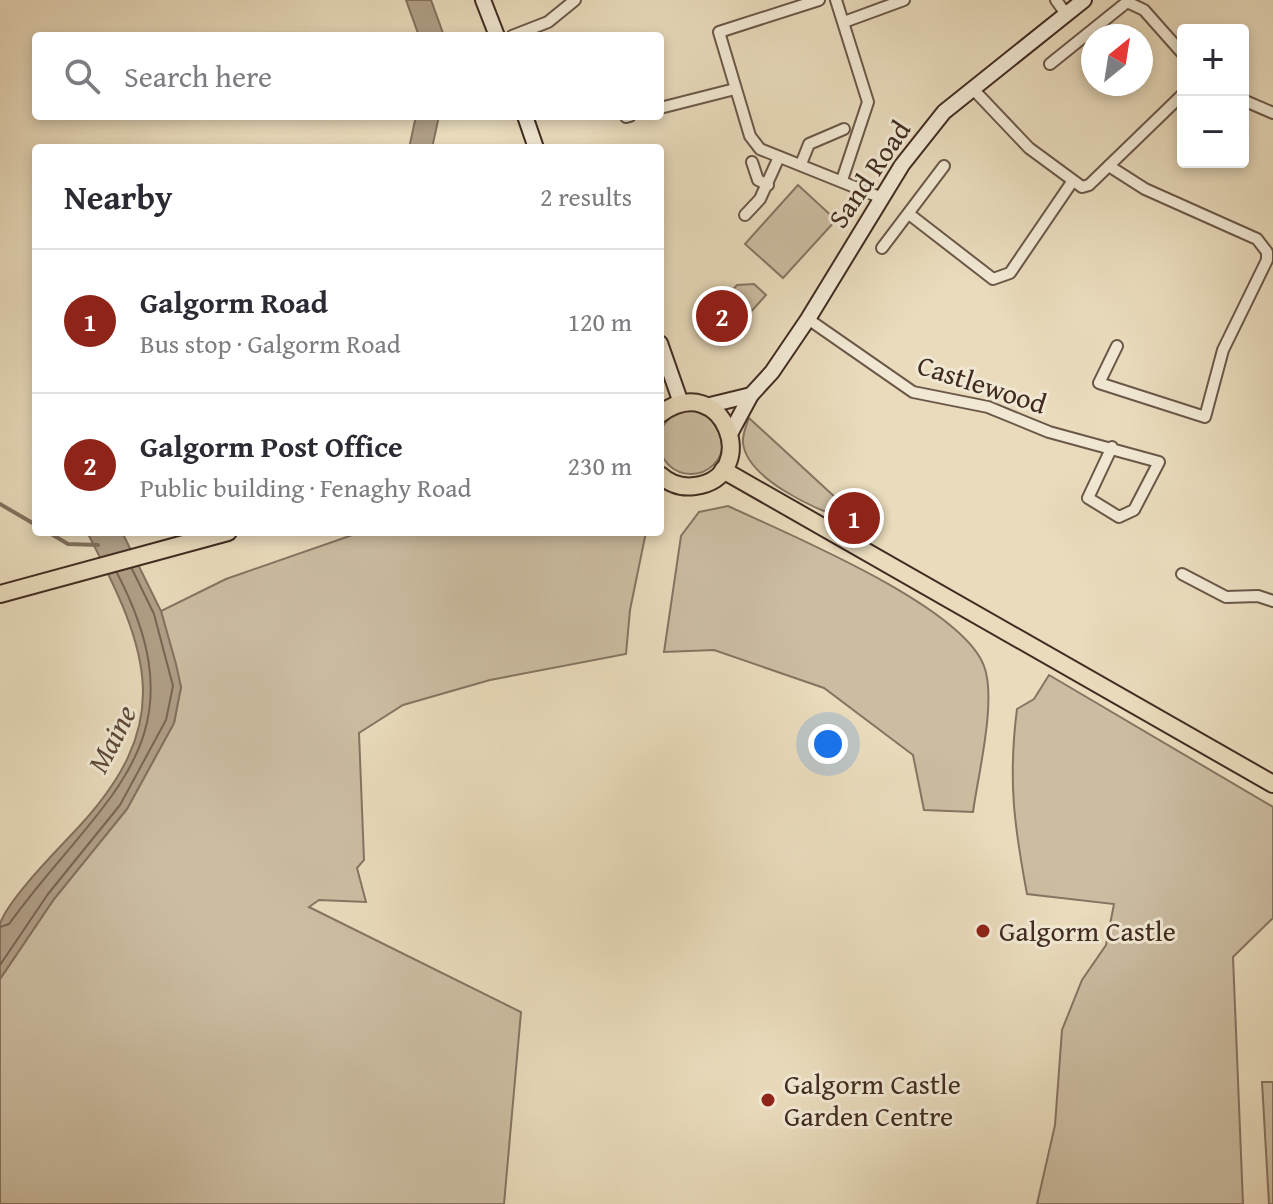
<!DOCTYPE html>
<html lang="en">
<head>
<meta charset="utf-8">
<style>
  body { margin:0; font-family:"Gentium Book Plus",serif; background:#f7f7f7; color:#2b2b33 }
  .controls { position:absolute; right:24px; top:24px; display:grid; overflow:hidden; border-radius:8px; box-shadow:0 4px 12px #0003 }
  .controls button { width:72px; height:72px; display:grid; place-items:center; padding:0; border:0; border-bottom:2px solid #e1e1e2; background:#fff; color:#2b2b33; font:40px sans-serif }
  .compass { position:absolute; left:1081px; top:24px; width:72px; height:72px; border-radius:50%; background:#fff; box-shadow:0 4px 12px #0003; rotate:30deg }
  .you { position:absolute; left:828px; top:744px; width:28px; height:28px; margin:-20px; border:6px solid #fff; border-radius:50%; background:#1a73e8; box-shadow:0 0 0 12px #1a73e833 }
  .badge { display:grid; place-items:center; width:52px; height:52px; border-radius:50%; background:#8f2418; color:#fff; font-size:26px; font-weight:700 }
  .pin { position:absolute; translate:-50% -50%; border:4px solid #fff; box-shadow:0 2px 8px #0006 }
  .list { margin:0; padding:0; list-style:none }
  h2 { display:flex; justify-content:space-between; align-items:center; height:104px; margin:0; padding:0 32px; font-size:34px }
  h2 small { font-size:26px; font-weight:400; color:#7c7c81 }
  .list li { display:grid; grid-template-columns:52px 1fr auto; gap:24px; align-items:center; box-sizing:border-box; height:144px; padding:0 32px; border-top:2px solid #e1e1e2 }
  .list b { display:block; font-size:30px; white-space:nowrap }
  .list p { margin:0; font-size:26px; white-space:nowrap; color:#7c7c81 }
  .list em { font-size:26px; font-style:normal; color:#7c7c81 }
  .icon { flex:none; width:44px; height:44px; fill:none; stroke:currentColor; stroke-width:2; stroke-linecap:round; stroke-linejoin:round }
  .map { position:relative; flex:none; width:1273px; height:1204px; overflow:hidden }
  .search { position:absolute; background:#fff; box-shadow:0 4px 12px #0003; left:32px; top:32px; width:632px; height:88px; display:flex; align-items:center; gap:20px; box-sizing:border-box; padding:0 28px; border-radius:8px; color:#7c7c81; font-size:30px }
  .panel { position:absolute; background:#fff; box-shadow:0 4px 12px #0003; left:32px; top:144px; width:632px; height:392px; border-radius:8px }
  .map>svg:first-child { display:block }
  .green { fill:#ccbda2; stroke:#867462; stroke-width:2 }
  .water { fill:#b09f87; stroke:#84715e; stroke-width:2 }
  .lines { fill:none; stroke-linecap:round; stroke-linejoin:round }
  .shore { stroke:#786554; stroke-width:2 }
  .stream { stroke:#84715e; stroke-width:4 }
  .street-casing { stroke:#6b5748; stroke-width:14 }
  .secondary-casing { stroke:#412b21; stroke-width:18 }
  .primary-casing { stroke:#412b21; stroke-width:20 }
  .street { stroke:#f1e8d3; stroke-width:10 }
  .secondary { stroke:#f1e8d3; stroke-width:14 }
  .primary { stroke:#e9dbbc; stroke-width:16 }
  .poi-dot { fill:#8f2418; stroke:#f1e8d3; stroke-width:3 }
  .labels { text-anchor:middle; stroke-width:6; stroke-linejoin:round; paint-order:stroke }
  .street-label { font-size:28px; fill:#412b21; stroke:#f1e8d3 }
  .poi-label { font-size:28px; fill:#412b21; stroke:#f1e8d3; text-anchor:start }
  .water-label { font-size:30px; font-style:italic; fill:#5d483a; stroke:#f1e8d3 }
</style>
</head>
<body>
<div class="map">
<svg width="1273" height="1204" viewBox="0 0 1273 1204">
  <rect width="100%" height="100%" fill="#e9dbbc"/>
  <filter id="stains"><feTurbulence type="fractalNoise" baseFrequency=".0025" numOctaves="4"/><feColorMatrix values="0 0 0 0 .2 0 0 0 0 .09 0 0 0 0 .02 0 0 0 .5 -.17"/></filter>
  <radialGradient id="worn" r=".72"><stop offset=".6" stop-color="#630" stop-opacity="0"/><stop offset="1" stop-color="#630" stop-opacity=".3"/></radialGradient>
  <g class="green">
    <path d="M798 185 836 220 783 278 745 244Z"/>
    <path d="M754 284 766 295 748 315 728 295 737 285Z"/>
    <circle cx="691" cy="442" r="32"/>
    <path d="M749 418 849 510 845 519C815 509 747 479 743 443 742 435 746 426 749 418Z"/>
    <path d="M728 506C788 534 962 606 984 666 997 700 978 775 973 812L924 810 913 755 824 688 714 650 664 652 681 536 699 512Z"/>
    <path d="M361 532H646L630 610 626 654 490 680 403 705 359 733 364 860 357 868 366 902 319 900 309 907 521 1012 504 1204H0V979L54 899 127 809 174 723 181 687 161 611 226 579Z"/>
    <path d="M1049 675 1273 807V918L1233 957 1243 1204H1037L1055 1125 1062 1030 1082 980 1106 945 1114 904 1027 894C1014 825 1008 779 1017 709L1034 699Z"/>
    <path d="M1262 1082H1273V1204H1269Z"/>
  </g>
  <g class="water">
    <path d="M406 0H431L444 36H419Z"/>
    <path d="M416 116H439L432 148H409Z"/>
    <path d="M87 532H122L161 611 176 664 181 687 174 723 127 809 54 899 0 979C0 963 0 939 0 924 7 901 55 852 72 834 178 724 150 653 87 532Z"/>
  </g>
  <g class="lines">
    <g class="shore">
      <path d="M0 927 9 924C101 797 206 744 117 573"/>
      <path d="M0 965 48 894 120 805 166 720 173 686 154 614 132 569"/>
    </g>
    <g class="stream">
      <path d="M0 504 36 525"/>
      <path d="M48 532 68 544 98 545"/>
    </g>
    <g class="street-casing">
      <g id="street">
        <path d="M819 0 719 32 750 136 760 149 882 198"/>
        <path d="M836 0 868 102 842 180"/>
        <path d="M1056 0 1066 14"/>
        <path d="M844 22 904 0"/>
        <path d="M512 36 548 22 575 0"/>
        <path d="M1050 64 1127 2 1144 10 1183 54"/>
        <path d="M972 88 1029 148 1082 187 1089 185 1183 94"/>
        <path d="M1243 100 1273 113"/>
        <path d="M660 108 735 89"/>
        <path d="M626 117 630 116"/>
        <path d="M752 162 758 180 768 185"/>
        <path d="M801 164 809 144 844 129"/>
        <path d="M1109 166 1145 189 1257 239 1267 252V260L1223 350 1205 417 1099 383 1117 346"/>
        <path d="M909 214 993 279 1010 273 1072 182"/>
        <path d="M745 215 760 199 779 157"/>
        <path d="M882 248 944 166"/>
        <path d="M808 319 913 392 988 407 1049 432 1159 462 1134 510 1119 517 1088 498 1112 447"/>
        <path d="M1182 574 1226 597 1258 596 1273 601"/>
      </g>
    </g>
    <g class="secondary-casing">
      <g id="secondary">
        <path d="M483 0 497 36"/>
        <path d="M525 116 536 148"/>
        <path d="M660 343 681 403"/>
        <path d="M706 406 751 395"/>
        <path d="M730 434 751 395 772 372 808 319 902 165 944 112 1084 0"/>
      </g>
    </g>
    <g class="primary-casing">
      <g id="primary">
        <path d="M660 414C724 367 763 477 695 486 682 488 670 484 660 475"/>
        <path d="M723 470 1273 784"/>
        <path d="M0 594 228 532"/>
      </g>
    </g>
    <use href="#street" class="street"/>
    <use href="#secondary" class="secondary"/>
    <use href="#primary" class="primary"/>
  </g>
  <g class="poi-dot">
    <circle cx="983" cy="931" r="8"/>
    <circle cx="768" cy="1100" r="8"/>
  </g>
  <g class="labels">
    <g class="street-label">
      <text transform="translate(869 174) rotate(-56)" y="10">Sand Road</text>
      <text transform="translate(982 384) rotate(18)" y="10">Castlewood</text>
    </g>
    <g class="poi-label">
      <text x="999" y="941">Galgorm Castle</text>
      <text x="784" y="1094">Galgorm Castle<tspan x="784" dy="32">Garden Centre</tspan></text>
    </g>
    <g class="water-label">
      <text transform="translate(112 739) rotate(-63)" y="10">Maine</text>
    </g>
  </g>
  <rect width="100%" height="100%" filter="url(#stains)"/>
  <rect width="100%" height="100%" fill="url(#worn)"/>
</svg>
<div class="controls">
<button>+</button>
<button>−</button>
</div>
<svg class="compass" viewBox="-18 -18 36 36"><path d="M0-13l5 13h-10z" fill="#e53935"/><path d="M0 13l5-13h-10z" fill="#7c7c81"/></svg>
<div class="you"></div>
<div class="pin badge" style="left:854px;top:518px">1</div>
<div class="pin badge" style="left:722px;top:316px">2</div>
<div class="search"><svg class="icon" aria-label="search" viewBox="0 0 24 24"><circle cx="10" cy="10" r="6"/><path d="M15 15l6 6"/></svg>Search here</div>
<section class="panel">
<h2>Nearby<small>2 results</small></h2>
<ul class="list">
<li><span class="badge">1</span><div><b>Galgorm Road</b><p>Bus stop · Galgorm Road</p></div><em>120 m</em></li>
<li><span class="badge">2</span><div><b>Galgorm Post Office</b><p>Public building · Fenaghy Road</p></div><em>230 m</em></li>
</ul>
</section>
</div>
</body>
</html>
